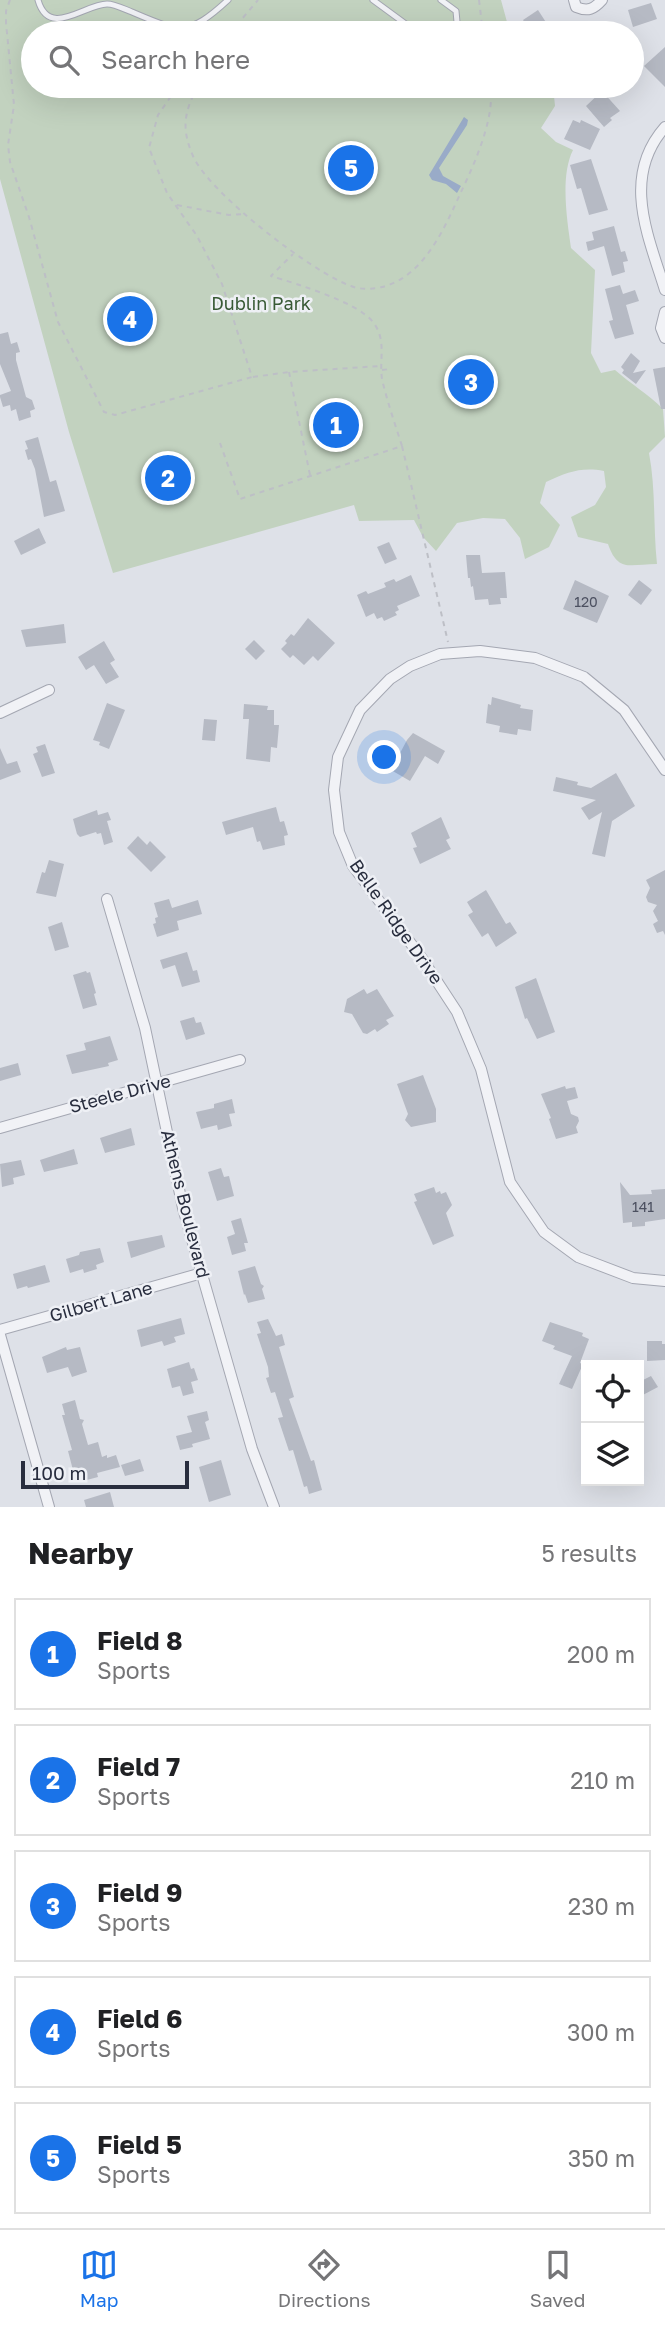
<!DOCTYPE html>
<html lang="en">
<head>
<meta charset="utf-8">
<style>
  body { margin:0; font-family:"Golos Text",sans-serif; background:#f2f2f2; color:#202124 }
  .controls { position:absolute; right:21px; bottom:21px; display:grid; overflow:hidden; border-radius:0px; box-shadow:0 7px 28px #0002 }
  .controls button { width:63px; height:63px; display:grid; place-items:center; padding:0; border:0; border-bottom:2px solid #e0e0e0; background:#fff; color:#202124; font:35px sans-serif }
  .scale { position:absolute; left:21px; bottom:18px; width:168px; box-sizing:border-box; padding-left:7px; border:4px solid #282d3e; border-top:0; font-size:19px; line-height:24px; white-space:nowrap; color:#282d3e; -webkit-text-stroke:5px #eef0f5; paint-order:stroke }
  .you { position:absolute; left:385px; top:758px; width:24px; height:24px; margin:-18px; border:5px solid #fff; border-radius:50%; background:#1a73e8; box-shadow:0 0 0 10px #1a73e833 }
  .badge { display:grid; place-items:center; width:46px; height:46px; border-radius:50%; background:#1a73e8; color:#fff; font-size:23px; font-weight:700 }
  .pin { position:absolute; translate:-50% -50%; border:4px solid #fff; box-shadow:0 2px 7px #0006 }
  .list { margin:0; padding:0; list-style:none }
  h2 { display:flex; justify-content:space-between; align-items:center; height:91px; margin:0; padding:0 28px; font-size:30px }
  h2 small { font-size:23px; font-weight:400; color:#757577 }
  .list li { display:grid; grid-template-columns:46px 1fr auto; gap:21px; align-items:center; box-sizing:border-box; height:112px; margin:0 14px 14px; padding:0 14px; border:2px solid #e0e0e0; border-radius:0px }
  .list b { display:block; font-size:26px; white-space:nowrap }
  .list p { margin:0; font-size:23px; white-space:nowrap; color:#757577 }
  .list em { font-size:23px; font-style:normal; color:#757577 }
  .icon { flex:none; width:38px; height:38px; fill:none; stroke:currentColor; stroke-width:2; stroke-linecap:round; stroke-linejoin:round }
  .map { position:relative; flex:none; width:665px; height:1507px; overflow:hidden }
  .search { position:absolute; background:#fff; box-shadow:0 7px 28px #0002; left:21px; right:21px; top:21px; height:77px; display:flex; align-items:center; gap:18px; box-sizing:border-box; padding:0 24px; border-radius:38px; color:#757577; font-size:26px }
  .sheet { height:721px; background:#fff }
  nav { display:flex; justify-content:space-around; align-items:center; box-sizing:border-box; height:98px; border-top:2px solid #e0e0e0; background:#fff; font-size:19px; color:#757577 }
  nav a { display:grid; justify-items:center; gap:4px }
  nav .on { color:#1a73e8 }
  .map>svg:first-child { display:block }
  .green { fill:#c2d2bf }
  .water { fill:#99abc8 }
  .building { fill:#b6bac4 }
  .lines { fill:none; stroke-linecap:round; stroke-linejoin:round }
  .service-casing { stroke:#a4a7b2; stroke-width:7 }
  .minor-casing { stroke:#a4a7b2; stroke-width:12 }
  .path { stroke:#bdbfc6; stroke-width:2; stroke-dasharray:5 5; stroke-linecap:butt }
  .service { stroke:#f1f2f6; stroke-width:5 }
  .minor { stroke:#f1f2f6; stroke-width:10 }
  .labels { text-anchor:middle; stroke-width:5; stroke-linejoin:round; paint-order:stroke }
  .number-label { font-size:14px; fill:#4c5060 }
  .park-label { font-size:18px; fill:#385a35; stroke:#eef0f5 }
  .street-label { font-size:18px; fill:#282d3e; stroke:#eef0f5 }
</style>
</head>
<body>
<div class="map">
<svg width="665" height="1507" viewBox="0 0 665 1507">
  <rect width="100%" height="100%" fill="#dee1e8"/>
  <path class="green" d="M0 0H501L510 33H33V86H553L555 106 541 128 556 142 573 150C560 176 567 220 571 248L595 270 591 353 601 373 615 370C631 384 648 394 663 409L665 437 649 453C656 490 653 527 657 564 630 564 618 573 608 544L578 537 571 517 595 505 606 487 604 471C581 467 568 472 546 482L540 503 560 525 549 547 525 559 520 538 505 519 483 518 457 523 436 551 423 537 414 520 359 521 354 505 113 573 69 432 0 179Z"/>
  <path class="water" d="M464 117 468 120 467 125 439 168 443 176 461 186 457 193 446 184 432 180 429 175Z"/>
  <g class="building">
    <path d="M651 3 657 19 633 27 628 10Z"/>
    <path d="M538 10 553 33H532L523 20Z"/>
    <path d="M665 47V87L644 66Z"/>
    <path d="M602 91 620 111 610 118 612 120 604 127 586 106Z"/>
    <path d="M573 120 580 123 581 120 600 129 590 150 564 139Z"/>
    <path d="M591 159 608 210 589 215 581 188 577 189 570 165Z"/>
    <path d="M614 226 621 252 625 251 628 261 623 262 625 272 612 276 604 246 588 251 586 242 594 240 592 232Z"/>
    <path d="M620 285 623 294 635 290 639 301 626 305 634 334 615 339 609 321 613 320 605 289Z"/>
    <path d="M8 332 11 344 17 342 20 352 16 353V360L26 397 32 400 35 409 30 411 31 417 19 421 16 409 11 411 10 405 3 407 0 397V395L11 391 0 364V334Z"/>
    <path d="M631 353 640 361 633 373 646 370 636 384 622 373 624 370 621 367Z"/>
    <path d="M665 367V409H661L653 369Z"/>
    <path d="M38 437 50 482 56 480 65 511 44 517 35 469 31 459 28 460 25 450 28 449 25 441Z"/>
    <path d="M39 528 46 543 21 555 14 541Z"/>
    <path d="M389 542 397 559 385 564 377 547Z"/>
    <path d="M466 555H480L482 573 505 572 507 598H500L501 604 489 605 488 599 475 600 473 586 471 587 470 578H468Z"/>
    <path d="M411 575 420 596 397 606 399 610 395 612 397 615 384 621 382 617 377 619 374 613 366 617 357 595 366 591 368 594 386 587 384 583 394 579 396 582Z"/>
    <path d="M575 580 609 596 597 623 563 609Z"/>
    <path d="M639 580 652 590 641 605 628 595Z"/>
    <path d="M308 618 335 643 318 661 313 656 304 665 293 655 290 658 281 649 287 643 285 641 291 634 294 636Z"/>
    <path d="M64 624 66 643 26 647 21 630Z"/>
    <path d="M254 640 265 651 256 660 245 649Z"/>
    <path d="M104 641 115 660 110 663 119 677 106 684 94 665 86 670 78 657Z"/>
    <path d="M492 697 521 705 520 708 533 710 531 731 518 729 517 735 499 732 500 726 486 723 488 704 491 705Z"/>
    <path d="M107 703 125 710 109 749 99 745 100 742 93 740Z"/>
    <path d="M244 704 268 706 267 710H274V725H279L277 748 271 747 270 762 246 759 249 719H243Z"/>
    <path d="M204 719 217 720 215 741 202 740Z"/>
    <path d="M413 733 445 751 438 764 425 756 410 781 391 770 407 740Z"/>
    <path d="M45 744 55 773 42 777 33 754 38 752 36 747Z"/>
    <path d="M0 748 7 764 17 761 21 772 0 780Z"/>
    <path d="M616 773 635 806 612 821 605 857 592 854 602 812 589 820 581 808 596 800 553 791 556 777 578 782 577 785 591 788Z"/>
    <path d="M276 807 280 822 284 821 288 835 284 836 285 845 263 850 260 841 257 842 253 827 226 835 222 822Z"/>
    <path d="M97 810 98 815 108 812 111 820 107 821 113 842 104 845 101 833 97 834 96 832 80 837 77 834 73 819Z"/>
    <path d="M441 817 450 838 446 840 451 849 420 864 413 848 417 847 411 833Z"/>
    <path d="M138 836 147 845 150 841 166 857 151 872 127 848Z"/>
    <path d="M49 860 64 864 56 897 36 893 42 872 45 873Z"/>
    <path d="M665 870V935L663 931 657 933 653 924 658 921 653 911 657 905 648 902 646 897 650 888 646 880Z"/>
    <path d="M486 890 506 924 510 922 517 933 496 947 488 933 482 937 468 915 473 912 467 902Z"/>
    <path d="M169 899 172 908 198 900 202 914 177 921 179 930 157 937 153 924 156 923 155 918 158 917 154 903Z"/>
    <path d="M62 922 69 947 55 951 48 927Z"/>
    <path d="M187 952 193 971 197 970 200 982 182 987 175 965 163 969 160 960Z"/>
    <path d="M86 971 87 973 90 972 96 993 94 994 97 1005 83 1009 73 975Z"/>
    <path d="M536 978 555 1032 537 1039 527 1018 525 1019 515 987Z"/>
    <path d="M364 989 367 994 377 989 394 1016 386 1020 389 1024 377 1032 375 1029 367 1034 363 1033 352 1014 344 1012 347 999Z"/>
    <path d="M194 1017 196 1023 201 1022 205 1034 186 1040 180 1021Z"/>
    <path d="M110 1036 118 1060 108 1063 109 1066 72 1074 66 1055 86 1050 84 1043Z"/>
    <path d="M18 1063 21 1075 0 1081V1068Z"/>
    <path d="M423 1075 436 1109V1122L411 1127 405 1120 408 1114 397 1084Z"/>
    <path d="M565 1086 566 1089 575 1087 578 1098 567 1101 571 1114 578 1117 579 1121 576 1127 578 1133 556 1139 549 1119 551 1118 541 1094Z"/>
    <path d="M232 1099 235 1113 229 1114 232 1126 218 1130 217 1125 201 1129 196 1112 214 1108V1104Z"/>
    <path d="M131 1128 135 1145 105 1153 100 1138Z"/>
    <path d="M74 1149 78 1164 44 1172 40 1160Z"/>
    <path d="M21 1160 25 1175 13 1178 14 1184 2 1187 0 1164Z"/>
    <path d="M221 1168 224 1177 229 1176 234 1196 217 1201 208 1172Z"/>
    <path d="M620 1182 630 1195 652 1194 651 1190 665 1189V1219L645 1222V1226L632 1227V1222L623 1223Z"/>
    <path d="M434 1187 436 1193 440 1191 441 1194 446 1192 452 1205 446 1213 454 1236 433 1245 414 1202 417 1201 414 1194Z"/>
    <path d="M241 1218 248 1243H244L246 1251 232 1255 227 1237 235 1234 231 1221Z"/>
    <path d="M162 1235 165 1247 131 1258 127 1242Z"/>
    <path d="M100 1248 104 1262 96 1265 97 1269 84 1273 83 1269 70 1273 66 1259 79 1255 80 1252Z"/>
    <path d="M45 1265 50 1282 28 1288 27 1286 17 1289 13 1274Z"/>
    <path d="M255 1266 261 1284 264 1286 262 1289 265 1299 248 1303 245 1294 244 1295 238 1271Z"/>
    <path d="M181 1318 185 1334 174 1337 176 1342 164 1346 162 1341 141 1347 137 1330Z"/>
    <path d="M268 1319 276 1336 282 1334 285 1345 279 1347 294 1397 289 1399 311 1461 314 1460 322 1490 309 1494 307 1486 304 1487 293 1450 289 1451 278 1418 283 1417 275 1392 271 1393 266 1378 269 1377 268 1367 257 1334 261 1333 257 1322Z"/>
    <path d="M550 1322 583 1333 582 1336 589 1339 580 1363 583 1364 572 1389 559 1384 572 1356 553 1349 555 1346 542 1341Z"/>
    <path d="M647 1341H662V1344H665V1360L647 1361Z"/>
    <path d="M66 1347 67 1350 80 1347 87 1372 72 1377 68 1367 47 1373 42 1357Z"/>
    <path d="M189 1362 191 1369 194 1368 198 1380 191 1382 194 1393 183 1396 180 1386 172 1388 167 1369Z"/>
    <path d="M651 1376 658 1387 639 1397V1382Z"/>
    <path d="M75 1400 80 1419 84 1420 82 1424 88 1445 98 1442 102 1457 107 1455V1458L116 1455 120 1467 97 1473 98 1477 83 1481 81 1472 74 1474 68 1451 72 1450 62 1415H65L62 1404Z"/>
    <path d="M207 1411 209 1420 205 1422 210 1439 192 1444 193 1447 180 1450 176 1436 192 1432 187 1416Z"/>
    <path d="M140 1459 144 1471 125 1476 121 1465Z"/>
    <path d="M221 1460 231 1495 209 1502 199 1467Z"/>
    <path d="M110 1492 114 1507H86L84 1500Z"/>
  </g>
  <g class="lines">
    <g class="service-casing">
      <g id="service">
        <path d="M38 0C49 39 85 4 107 4 115 4 124 9 132 12 179 32 188 37 228 0"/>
        <path d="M373 0 418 33"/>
        <path d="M441 0 456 11 458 33"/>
      </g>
    </g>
    <g class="minor-casing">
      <g id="minor">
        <path d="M574 0 576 7C588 12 594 9 602 0"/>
        <path d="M665 127C621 177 648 235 665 290"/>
        <path d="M665 312 661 328 665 338"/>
        <path d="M0 713 49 690"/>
        <path d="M665 770 624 710 584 677 535 658 480 651 440 654 410 666 390 679 360 710 338 757 334 790 339 832 353 866 421 957 457 1012 481 1069 510 1182 544 1232 578 1257 633 1278 665 1281"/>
        <path d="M107 899 145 1028 183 1208 252 1449 274 1507"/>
        <path d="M0 1128 240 1060"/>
        <path d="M0 1330 202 1273"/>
        <path d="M0 1335 49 1507"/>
      </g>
    </g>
    <g class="path">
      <path d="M10 0 6 11V23L14 105 8 145 10 162 29 217 58 322 104 412 115 415 252 377 222 284 197 236 167 193 149 148 158 115 178 86"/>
      <path d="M479 0 483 33"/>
      <path d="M230 33 258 0"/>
      <path d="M198 86C184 112 181 128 193 156 209 193 313 273 351 286 360 290 373 289 382 287 424 277 445 227 461 192 474 165 496 116 490 86"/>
      <path d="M177 205 229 215 244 214"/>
      <path d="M382 370 390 369"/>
      <path d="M289 372 310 475"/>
      <path d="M253 377 289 372 380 366"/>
      <path d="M220 443 240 499 402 446C395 424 387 401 382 379 379 359 387 340 373 322 357 302 297 284 271 276L293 254"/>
      <path d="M402 446 448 642"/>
    </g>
    <use href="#service" class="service"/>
    <use href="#minor" class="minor"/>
  </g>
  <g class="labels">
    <g class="number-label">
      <text x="586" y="607">120</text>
      <text x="643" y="1212">141</text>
    </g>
    <g class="park-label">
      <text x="261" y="310">Dublin Park</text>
    </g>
    <g class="street-label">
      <text transform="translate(396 922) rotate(55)" y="6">Belle Ridge Drive</text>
      <text transform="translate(120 1094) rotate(-15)" y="6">Steele Drive</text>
      <text transform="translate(185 1204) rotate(76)" y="6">Athens Boulevard</text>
      <text transform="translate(101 1302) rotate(-16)" y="6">Gilbert Lane</text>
    </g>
  </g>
</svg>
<div class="controls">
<button><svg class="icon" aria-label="locate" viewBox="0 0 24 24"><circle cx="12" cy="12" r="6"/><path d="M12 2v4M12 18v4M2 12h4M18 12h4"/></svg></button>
<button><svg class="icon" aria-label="layers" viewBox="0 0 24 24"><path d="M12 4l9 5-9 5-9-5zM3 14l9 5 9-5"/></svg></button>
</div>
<div class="scale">100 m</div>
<div class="you"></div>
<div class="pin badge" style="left:336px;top:425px">1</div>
<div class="pin badge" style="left:168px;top:478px">2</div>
<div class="pin badge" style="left:471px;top:382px">3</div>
<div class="pin badge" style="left:130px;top:319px">4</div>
<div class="pin badge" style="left:351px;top:168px">5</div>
<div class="search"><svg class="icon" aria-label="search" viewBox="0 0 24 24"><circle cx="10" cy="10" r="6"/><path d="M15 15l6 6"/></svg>Search here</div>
</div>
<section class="sheet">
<h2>Nearby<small>5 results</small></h2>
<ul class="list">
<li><span class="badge">1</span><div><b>Field 8</b><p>Sports</p></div><em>200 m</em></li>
<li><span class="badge">2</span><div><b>Field 7</b><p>Sports</p></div><em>210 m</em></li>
<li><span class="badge">3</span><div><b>Field 9</b><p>Sports</p></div><em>230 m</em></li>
<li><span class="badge">4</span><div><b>Field 6</b><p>Sports</p></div><em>300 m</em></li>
<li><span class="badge">5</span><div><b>Field 5</b><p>Sports</p></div><em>350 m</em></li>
</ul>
</section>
<nav>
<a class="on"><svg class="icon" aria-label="map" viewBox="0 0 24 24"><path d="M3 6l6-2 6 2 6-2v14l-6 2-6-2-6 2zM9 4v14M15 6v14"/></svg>Map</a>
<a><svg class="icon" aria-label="directions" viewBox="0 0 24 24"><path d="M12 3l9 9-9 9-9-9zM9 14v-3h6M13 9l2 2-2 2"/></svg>Directions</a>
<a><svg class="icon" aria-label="saved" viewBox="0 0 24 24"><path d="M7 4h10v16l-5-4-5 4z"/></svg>Saved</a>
</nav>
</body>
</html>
